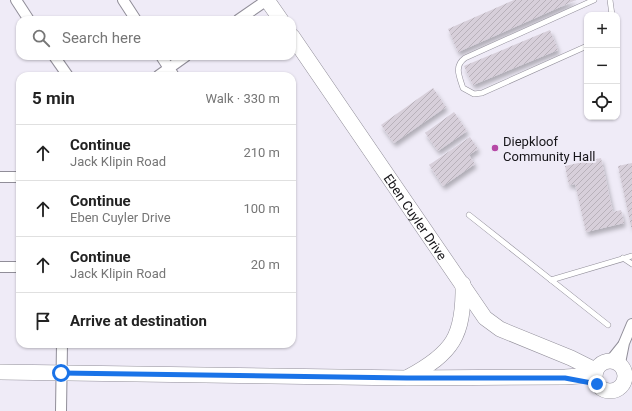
<!DOCTYPE html>
<html lang="en">
<head>
<meta charset="utf-8">
<style>
  body { margin:0; font-family:Roboto,sans-serif; background:#f6f6f6; color:#222 }
  .controls { position:absolute; right:12px; top:12px; display:grid; overflow:hidden; border-radius:8px; box-shadow:0 1px 3px #0004 }
  .controls button { width:36px; height:36px; display:grid; place-items:center; padding:0; border:0; border-bottom:1px solid #e0e0e0; background:#fff; color:#222; font:20px sans-serif }
  .stop { position:absolute; width:12px; height:12px; margin:-9px; border:3px solid #1a73e8; border-radius:50%; background:#fff }
  .stop.end { background:#1a73e8; border-color:#fff; box-shadow:0 1px 4px #0008 }
  .list { margin:0; padding:0; list-style:none }
  h2 { display:flex; justify-content:space-between; align-items:center; height:52px; margin:0; padding:0 16px; font-size:17px }
  h2 small { font-size:13px; font-weight:400; color:#767676 }
  .list li { display:grid; grid-template-columns:26px 1fr auto; gap:12px; align-items:center; box-sizing:border-box; height:56px; padding:0 16px; border-top:1px solid #e0e0e0 }
  .list b { display:block; font-size:15px; white-space:nowrap }
  .list p { margin:0; font-size:13px; white-space:nowrap; color:#767676 }
  .list em { font-size:13px; font-style:normal; color:#767676 }
  .icon { flex:none; width:22px; height:22px; fill:none; stroke:currentColor; stroke-width:2; stroke-linecap:round; stroke-linejoin:round }
  .map { position:relative; flex:none; width:632px; height:411px; overflow:hidden }
  .search { position:absolute; background:#fff; box-shadow:0 1px 3px #0004; left:16px; top:16px; width:280px; height:44px; display:flex; align-items:center; gap:10px; box-sizing:border-box; padding:0 14px; border-radius:12px; color:#767676; font-size:15px }
  .panel { position:absolute; background:#fff; box-shadow:0 1px 3px #0004; left:16px; top:72px; width:280px; height:276px; border-radius:12px }
  .map>svg:first-child { display:block }
  .building { fill:url(#building-hatch); filter:url(#shadow) }
  .lines { fill:none; stroke-linecap:round; stroke-linejoin:round }
  .lane-casing { stroke:#918e99; stroke-width:6 }
  .street-casing { stroke:#918e99; stroke-width:12 }
  .secondary-casing { stroke:#918e99; stroke-width:16 }
  .lane { stroke:#fff; stroke-width:5 }
  .street { stroke:#fff; stroke-width:10 }
  .secondary { stroke:#fff; stroke-width:15 }
  .route { stroke:#1a73e8; stroke-width:5 }
  .poi-dot { fill:#b648a6; stroke:#efebf7; stroke-width:1.5 }
  .labels { text-anchor:middle; stroke-width:4; stroke-linejoin:round; paint-order:stroke }
  .poi-label { font-size:13px; fill:#161519; stroke:#efebf7; text-anchor:start }
  .street-label { font-size:13px; fill:#161519; stroke:#efebf7 }
</style>
</head>
<body>
<div class="map">
<svg width="632" height="411" viewBox="0 0 632 411">
  <defs>
    <pattern id="building-hatch" width="6" height="6" patternUnits="userSpaceOnUse"><rect width="6" height="6" fill="#d7cfda"/><path d="M-1 1l2-2M0 6l6-6M5 7l2-2" fill="none" stroke="#b8b1ba"/></pattern>
    <filter id="shadow"><feDropShadow dx="2" dy="4" stdDeviation="2" flood-color="#0004"/></filter>
  </defs>
  <rect width="100%" height="100%" fill="#efebf7"/>
  <g class="building">
    <path d="M514 0H576L458 52 448 29Z"/>
    <path d="M550 30 558 50 473 85 464 66Z"/>
    <path d="M433 88 446 107 394 143 381 125Z"/>
    <path d="M454 112 467 131 438 151 425 133Z"/>
    <path d="M470 137 478 149 469 155 475 164 443 186 429 165Z"/>
    <path d="M601 158 613 212 621 210 624 223 586 232 575 184 569 185 565 166Z"/>
    <path d="M632 163V227H631L618 166Z"/>
  </g>
  <g class="lines">
    <g class="lane-casing">
      <g id="lane">
        <path d="M610 0 612 15"/>
        <path d="M587 46 482 93 474 94 463 88C459 76 454 66 465 58L594 0"/>
        <path d="M469 215 608 325"/>
        <path d="M623 258 632 264"/>
        <path d="M551 280 632 256"/>
      </g>
    </g>
    <g class="street-casing">
      <g id="street">
        <path d="M16 0 29 20"/>
        <path d="M123 0 136 20"/>
        <path d="M238 20 267 0"/>
        <path d="M54 56 68 76"/>
        <path d="M161 56 174 76"/>
        <path d="M158 76 186 56"/>
        <path d="M0 177H20"/>
        <path d="M0 267H20"/>
        <path d="M611 360 623 345"/>
        <path d="M620 363 624 343 632 324"/>
        <path d="M61 411 62 344"/>
      </g>
    </g>
    <g class="secondary-casing">
      <g id="secondary">
        <path d="M267 0 281 20"/>
        <path id="s1" d="M292 36 485 318 500 329 571 358 595 370"/>
        <circle cx="610" cy="376" r="15"/>
        <path d="M0 372 407 378 565 377 595 375"/>
        <path d="M408 377C453 353 464 336 463 284"/>
      </g>
    </g>
    <use href="#lane" class="lane"/>
    <use href="#street" class="street"/>
    <use href="#secondary" class="secondary"/>
  </g>
  <g class="lines">
    <path class="route" d="M61 373 407 378H565L597 384"/>
  </g>
  <circle class="poi-dot" cx="495" cy="148" r="4"/>
  <g class="labels">
    <g class="poi-label">
      <text x="503" y="146">Diepkloof<tspan x="503" dy="15">Community Hall</tspan></text>
    </g>
    <g class="street-label">
      <text dy="5" stroke="none"><textPath href="#s1" startOffset="219">Eben Cuyler Drive</textPath></text>
    </g>
  </g>
</svg>
<div class="controls">
<button>+</button>
<button>−</button>
<button><svg class="icon" aria-label="locate" viewBox="0 0 24 24"><circle cx="12" cy="12" r="6"/><path d="M12 2v4M12 18v4M2 12h4M18 12h4"/></svg></button>
</div>
<div class="stop" style="left:61px;top:373px"></div>
<div class="stop end" style="left:597px;top:384px"></div>
<div class="search"><svg class="icon" aria-label="search" viewBox="0 0 24 24"><circle cx="10" cy="10" r="6"/><path d="M15 15l6 6"/></svg>Search here</div>
<section class="panel">
<h2>5 min<small>Walk · 330 m</small></h2>
<ul class="list">
<li><svg class="icon" aria-label="ahead" viewBox="0 0 24 24"><path d="M12 20V5M6 11l6-6 6 6"/></svg><div><b>Continue</b><p>Jack Klipin Road</p></div><em>210 m</em></li>
<li><svg class="icon" aria-label="ahead" viewBox="0 0 24 24"><path d="M12 20V5M6 11l6-6 6 6"/></svg><div><b>Continue</b><p>Eben Cuyler Drive</p></div><em>100 m</em></li>
<li><svg class="icon" aria-label="ahead" viewBox="0 0 24 24"><path d="M12 20V5M6 11l6-6 6 6"/></svg><div><b>Continue</b><p>Jack Klipin Road</p></div><em>20 m</em></li>
<li><svg class="icon" aria-label="arrive" viewBox="0 0 24 24"><path d="M6 21V4h12l-3 4 3 4H6"/></svg><div><b>Arrive at destination</b></div></li>
</ul>
</section>
</div>
</body>
</html>
